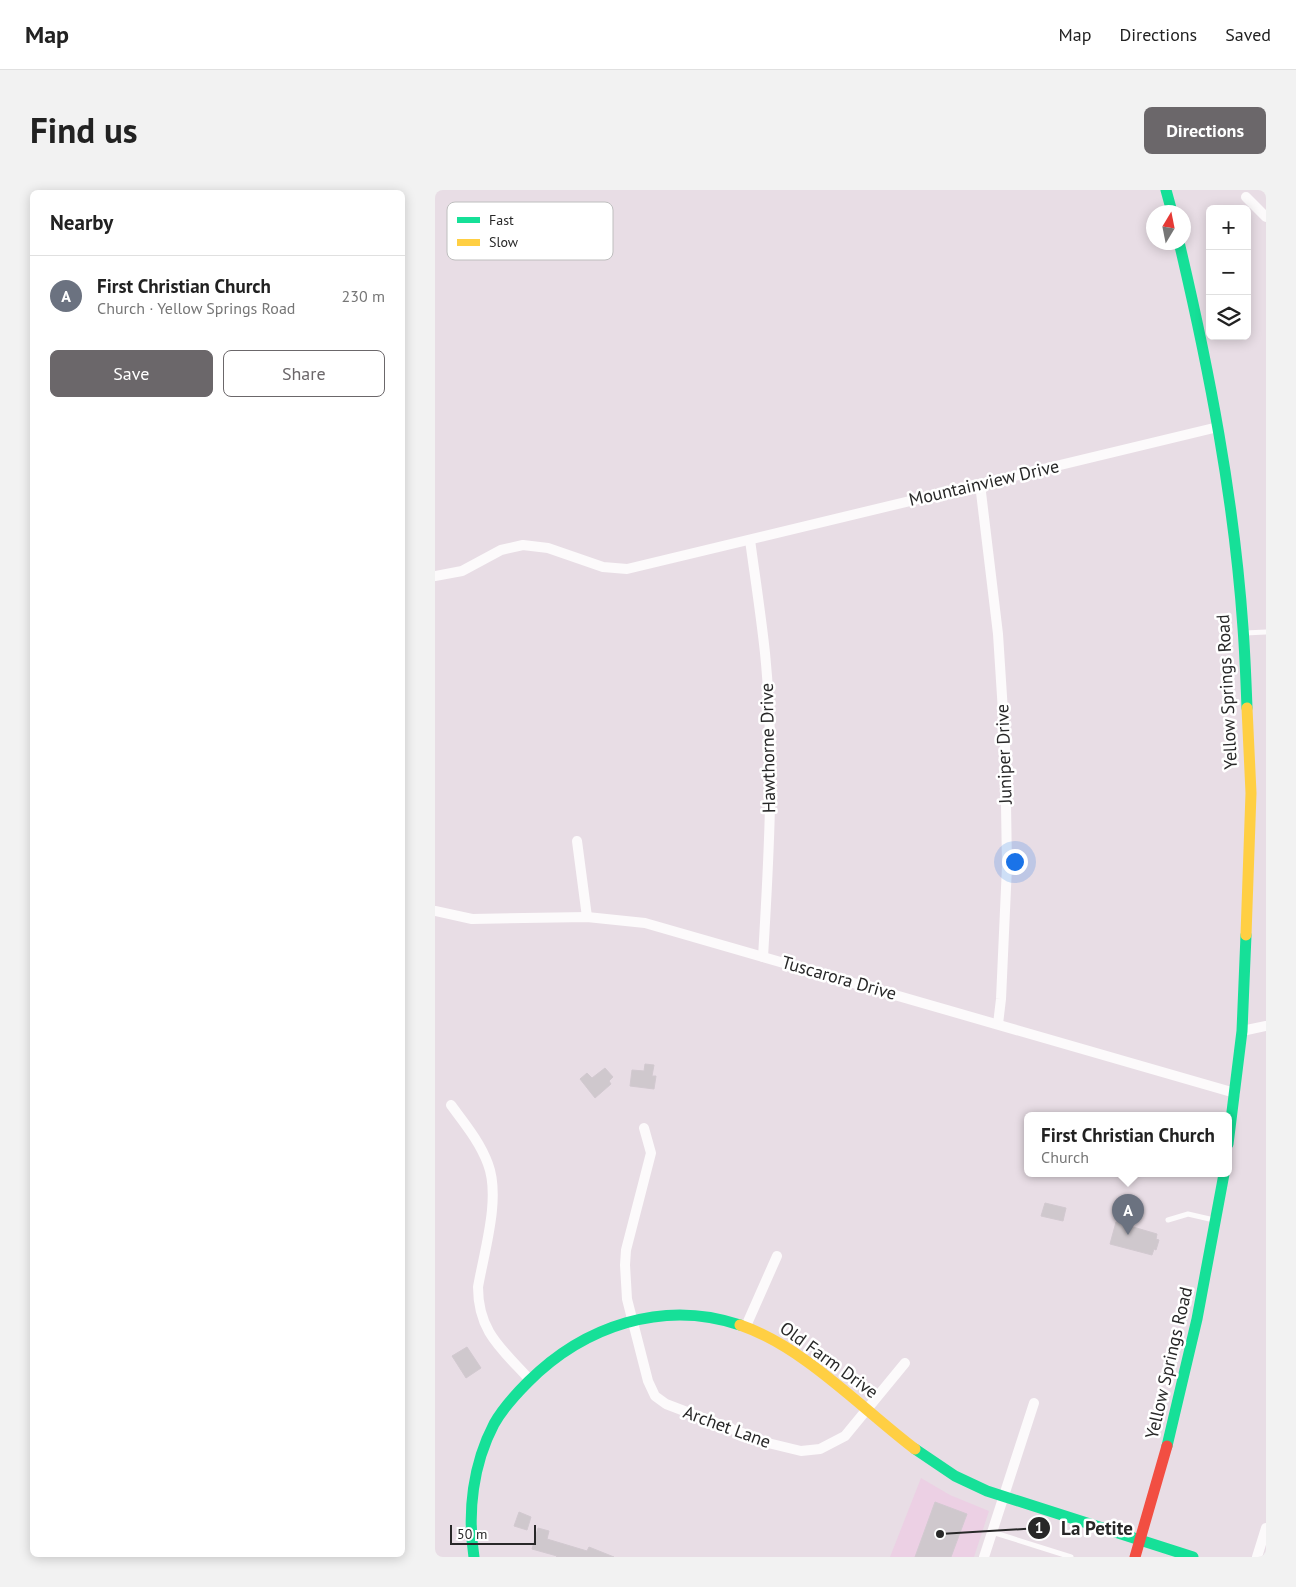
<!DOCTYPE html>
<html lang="en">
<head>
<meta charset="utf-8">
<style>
  body { margin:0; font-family:"PT Sans",sans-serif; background:#f2f2f2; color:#222 }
  .controls { position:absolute; right:15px; top:15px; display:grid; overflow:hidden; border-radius:8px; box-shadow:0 2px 12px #0003 }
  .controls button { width:45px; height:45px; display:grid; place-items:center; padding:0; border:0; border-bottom:1px solid #e0e0e0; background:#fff; color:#222; font:25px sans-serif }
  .compass { position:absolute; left:711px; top:15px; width:45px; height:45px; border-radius:50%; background:#fff; box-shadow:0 2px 12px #0003; rotate:10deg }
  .scale { position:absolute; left:15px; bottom:12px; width:86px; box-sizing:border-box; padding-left:5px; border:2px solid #282828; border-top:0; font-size:14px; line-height:18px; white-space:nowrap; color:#282828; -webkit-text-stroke:4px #fff; paint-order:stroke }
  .you { position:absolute; left:579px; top:671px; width:18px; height:18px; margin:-12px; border:4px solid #fff; border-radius:50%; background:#1a73e8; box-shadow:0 0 0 8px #1a73e833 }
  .badge { display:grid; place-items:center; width:32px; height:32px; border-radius:50%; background:#6b676a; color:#fff; font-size:16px; font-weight:700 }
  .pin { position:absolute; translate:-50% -41px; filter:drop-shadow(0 1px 2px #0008) }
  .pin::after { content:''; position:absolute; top:26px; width:18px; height:15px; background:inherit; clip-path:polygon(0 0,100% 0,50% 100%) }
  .popup { position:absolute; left:589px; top:922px; width:208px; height:65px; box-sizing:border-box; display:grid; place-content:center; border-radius:8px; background:#fff; filter:drop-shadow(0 1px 4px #0005); font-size:16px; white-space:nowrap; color:#767676 }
  .popup b { font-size:19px; color:#222 }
  .popup::after { content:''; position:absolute; left:50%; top:100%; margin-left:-10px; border:10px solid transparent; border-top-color:#fff }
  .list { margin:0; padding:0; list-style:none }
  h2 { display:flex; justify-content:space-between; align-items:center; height:65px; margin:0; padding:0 20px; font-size:21px }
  h2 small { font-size:16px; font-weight:400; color:#767676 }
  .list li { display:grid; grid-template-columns:32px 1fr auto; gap:15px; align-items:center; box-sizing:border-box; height:80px; padding:0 20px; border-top:1px solid #e0e0e0 }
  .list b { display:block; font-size:19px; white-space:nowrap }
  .list p { margin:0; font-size:16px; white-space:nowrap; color:#767676 }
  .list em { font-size:16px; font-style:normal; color:#767676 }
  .actions { display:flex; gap:10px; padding:15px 20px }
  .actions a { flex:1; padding:11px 0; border:1px solid #6b676a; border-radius:8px; text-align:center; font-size:18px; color:#6b676a }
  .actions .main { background:#6b676a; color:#fff }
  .icon { flex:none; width:28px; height:28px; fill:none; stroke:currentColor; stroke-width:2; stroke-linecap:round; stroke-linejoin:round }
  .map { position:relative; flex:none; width:831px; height:1367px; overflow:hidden; border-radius:8px }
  header { display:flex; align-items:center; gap:30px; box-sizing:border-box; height:70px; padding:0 25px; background:#fff; border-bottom:1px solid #e0e0e0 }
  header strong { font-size:24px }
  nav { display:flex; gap:28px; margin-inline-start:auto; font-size:18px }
  .intro { display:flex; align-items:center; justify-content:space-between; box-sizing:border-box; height:120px; padding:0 30px }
  h1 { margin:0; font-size:35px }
  .button { padding:12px 22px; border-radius:8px; background:#6b676a; color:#fff; font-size:18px; font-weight:700 }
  main { display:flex; gap:30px; padding:0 30px }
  aside { flex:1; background:#fff; border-radius:8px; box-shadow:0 2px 12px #0003 }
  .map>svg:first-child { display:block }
  .education { fill:#ecd0e4 }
  .building { fill:#cfc8cd; stroke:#d2c9d0 }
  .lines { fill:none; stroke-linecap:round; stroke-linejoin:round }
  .lane { stroke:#fcfafb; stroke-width:5 }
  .street { stroke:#fcfafb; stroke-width:10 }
  .fast { stroke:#16e098; stroke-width:11 }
  .slow { stroke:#ffcf43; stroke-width:11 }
  .jam { stroke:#f24e42; stroke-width:11 }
  .labels { text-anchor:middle; stroke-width:5; stroke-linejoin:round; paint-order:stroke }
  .street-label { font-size:18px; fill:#282828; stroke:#fff }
  .key { fill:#fff; stroke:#bebebe; stroke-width:1 }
  .key-label { font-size:14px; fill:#282828 }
  .leader { fill:none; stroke:#282828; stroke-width:2 }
  .callout-dot { fill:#282828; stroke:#fff; stroke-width:2 }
  .mark-label { font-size:15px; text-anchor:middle; font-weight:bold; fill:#fff }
  .callout-label { font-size:19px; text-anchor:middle; font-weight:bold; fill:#282828; stroke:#fff; stroke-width:5; stroke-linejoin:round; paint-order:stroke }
</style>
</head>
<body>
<header>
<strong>Map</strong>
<nav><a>Map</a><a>Directions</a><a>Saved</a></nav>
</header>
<div class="intro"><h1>Find us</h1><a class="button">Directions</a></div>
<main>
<aside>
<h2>Nearby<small></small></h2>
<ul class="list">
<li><span class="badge" style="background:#6b7280">A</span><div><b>First Christian Church</b><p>Church · Yellow Springs Road</p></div><em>230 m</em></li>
</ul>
<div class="actions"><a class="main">Save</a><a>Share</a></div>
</aside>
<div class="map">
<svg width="831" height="1367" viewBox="0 0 831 1367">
  <rect width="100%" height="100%" fill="#e8dde5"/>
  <path class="education" d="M486 1288 515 1305 554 1321 539 1367H455Z"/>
  <g class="building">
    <path d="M210 874 219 875 217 886H221L219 899 195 896 197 880 209 881Z"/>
    <path d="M170 878 178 887 174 891 176 894 160 908 145 889 152 883 157 888Z"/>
    <path d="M610 1013 631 1018 628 1031 606 1026Z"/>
    <path d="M681 1032 722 1044 721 1049 724 1050 721 1060 719 1059 717 1065 675 1054Z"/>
    <path d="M32 1157 46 1178 31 1188 17 1166Z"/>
    <path d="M500 1312 532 1324 516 1367H480Z"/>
    <path d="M84 1322 96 1327 92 1340 79 1336Z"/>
    <path d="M103 1338 114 1341 112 1349 152 1361 154 1357 179 1367H121L122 1366 97 1359Z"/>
  </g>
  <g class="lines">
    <g class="lane">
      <path d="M810 443 831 442"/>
      <path d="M733 1030 753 1024 779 1030"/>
      <path d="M557 1342 636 1367"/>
    </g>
    <g class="street">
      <path d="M811 7 831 27"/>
      <path d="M545 294 563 444 570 553 572 676 566 809 563 834"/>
      <path d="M315 350C320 387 326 425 330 463 340 562 334 667 328 767"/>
      <path d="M0 386 27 381 66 360 88 355 113 358 168 377 192 379 783 237"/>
      <path d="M142 651 152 727"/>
      <path d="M0 721 37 729 152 727 210 733 800 903"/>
      <path d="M807 841 831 836"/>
      <path d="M16 915C30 934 45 952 53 974 66 1008 49 1062 43 1097 43 1142 67 1159 95 1190"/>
      <path d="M209 938 216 963 191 1060 190 1075 192 1109 213 1191 220 1206 231 1214 333 1253 366 1261 385 1259 410 1246 470 1173"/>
      <path d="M311 1136 342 1066"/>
      <path d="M549 1367 599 1213"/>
      <path d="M822 1367 831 1338"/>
    </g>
    <g class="fast">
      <path d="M731 0 737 22"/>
      <path d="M744 52C774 179 799 308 808 438 810 464 811 491 812 518"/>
      <path d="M793 954 807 841 811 745"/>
      <path d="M732 1256 762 1129 789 984"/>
      <path d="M480 1259 520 1286 552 1301 758 1367"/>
      <path d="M39 1367C32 1322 38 1274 59 1234 68 1218 80 1205 93 1192 149 1136 228 1109 305 1135"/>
    </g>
    <g class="slow">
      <path d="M811 745 816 603 812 518"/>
      <path d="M305 1135C369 1157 426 1218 480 1259"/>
    </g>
    <path class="jam" d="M700 1367 732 1256"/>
  </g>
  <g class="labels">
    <g class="street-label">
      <text transform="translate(549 293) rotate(-13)" y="6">Mountainview Drive</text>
      <text transform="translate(792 502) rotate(-93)" y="6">Yellow Springs Road</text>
      <text transform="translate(333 558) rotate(-91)" y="6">Hawthorne Drive</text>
      <text transform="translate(569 564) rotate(-92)" y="6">Juniper Drive</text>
      <text transform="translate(404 788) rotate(16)" y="6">Tuscarora Drive</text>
      <text transform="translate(394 1170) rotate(36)" y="6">Old Farm Drive</text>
      <text transform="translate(734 1173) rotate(-77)" y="6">Yellow Springs Road</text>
      <text transform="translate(292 1237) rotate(20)" y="6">Archet Lane</text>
    </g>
  </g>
  <rect x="12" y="12" width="166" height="58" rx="8" class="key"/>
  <rect x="22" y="27" width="23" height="6" fill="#16e098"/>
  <rect x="22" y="49" width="23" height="7" fill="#ffcf43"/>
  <g class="key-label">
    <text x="54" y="35">Fast</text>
    <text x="54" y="57">Slow</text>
  </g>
  <path class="leader" d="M505 1344L604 1338"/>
  <g class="callout-dot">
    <circle cx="505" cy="1344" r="5"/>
    <circle cx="604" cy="1338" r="12"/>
  </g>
  <g class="mark-label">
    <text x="604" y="1343">1</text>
  </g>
  <g class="callout-label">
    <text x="662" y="1345">La Petite</text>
  </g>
</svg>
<div class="controls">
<button>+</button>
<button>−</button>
<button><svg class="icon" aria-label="layers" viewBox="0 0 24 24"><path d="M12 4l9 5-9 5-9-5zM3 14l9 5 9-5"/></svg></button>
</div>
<svg class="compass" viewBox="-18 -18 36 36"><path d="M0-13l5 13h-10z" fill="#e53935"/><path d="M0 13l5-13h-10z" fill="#767676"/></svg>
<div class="scale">50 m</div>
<div class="you"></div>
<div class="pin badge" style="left:693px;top:1045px;background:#6b7280">A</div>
<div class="popup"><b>First Christian Church</b>Church</div>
</div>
</main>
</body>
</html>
